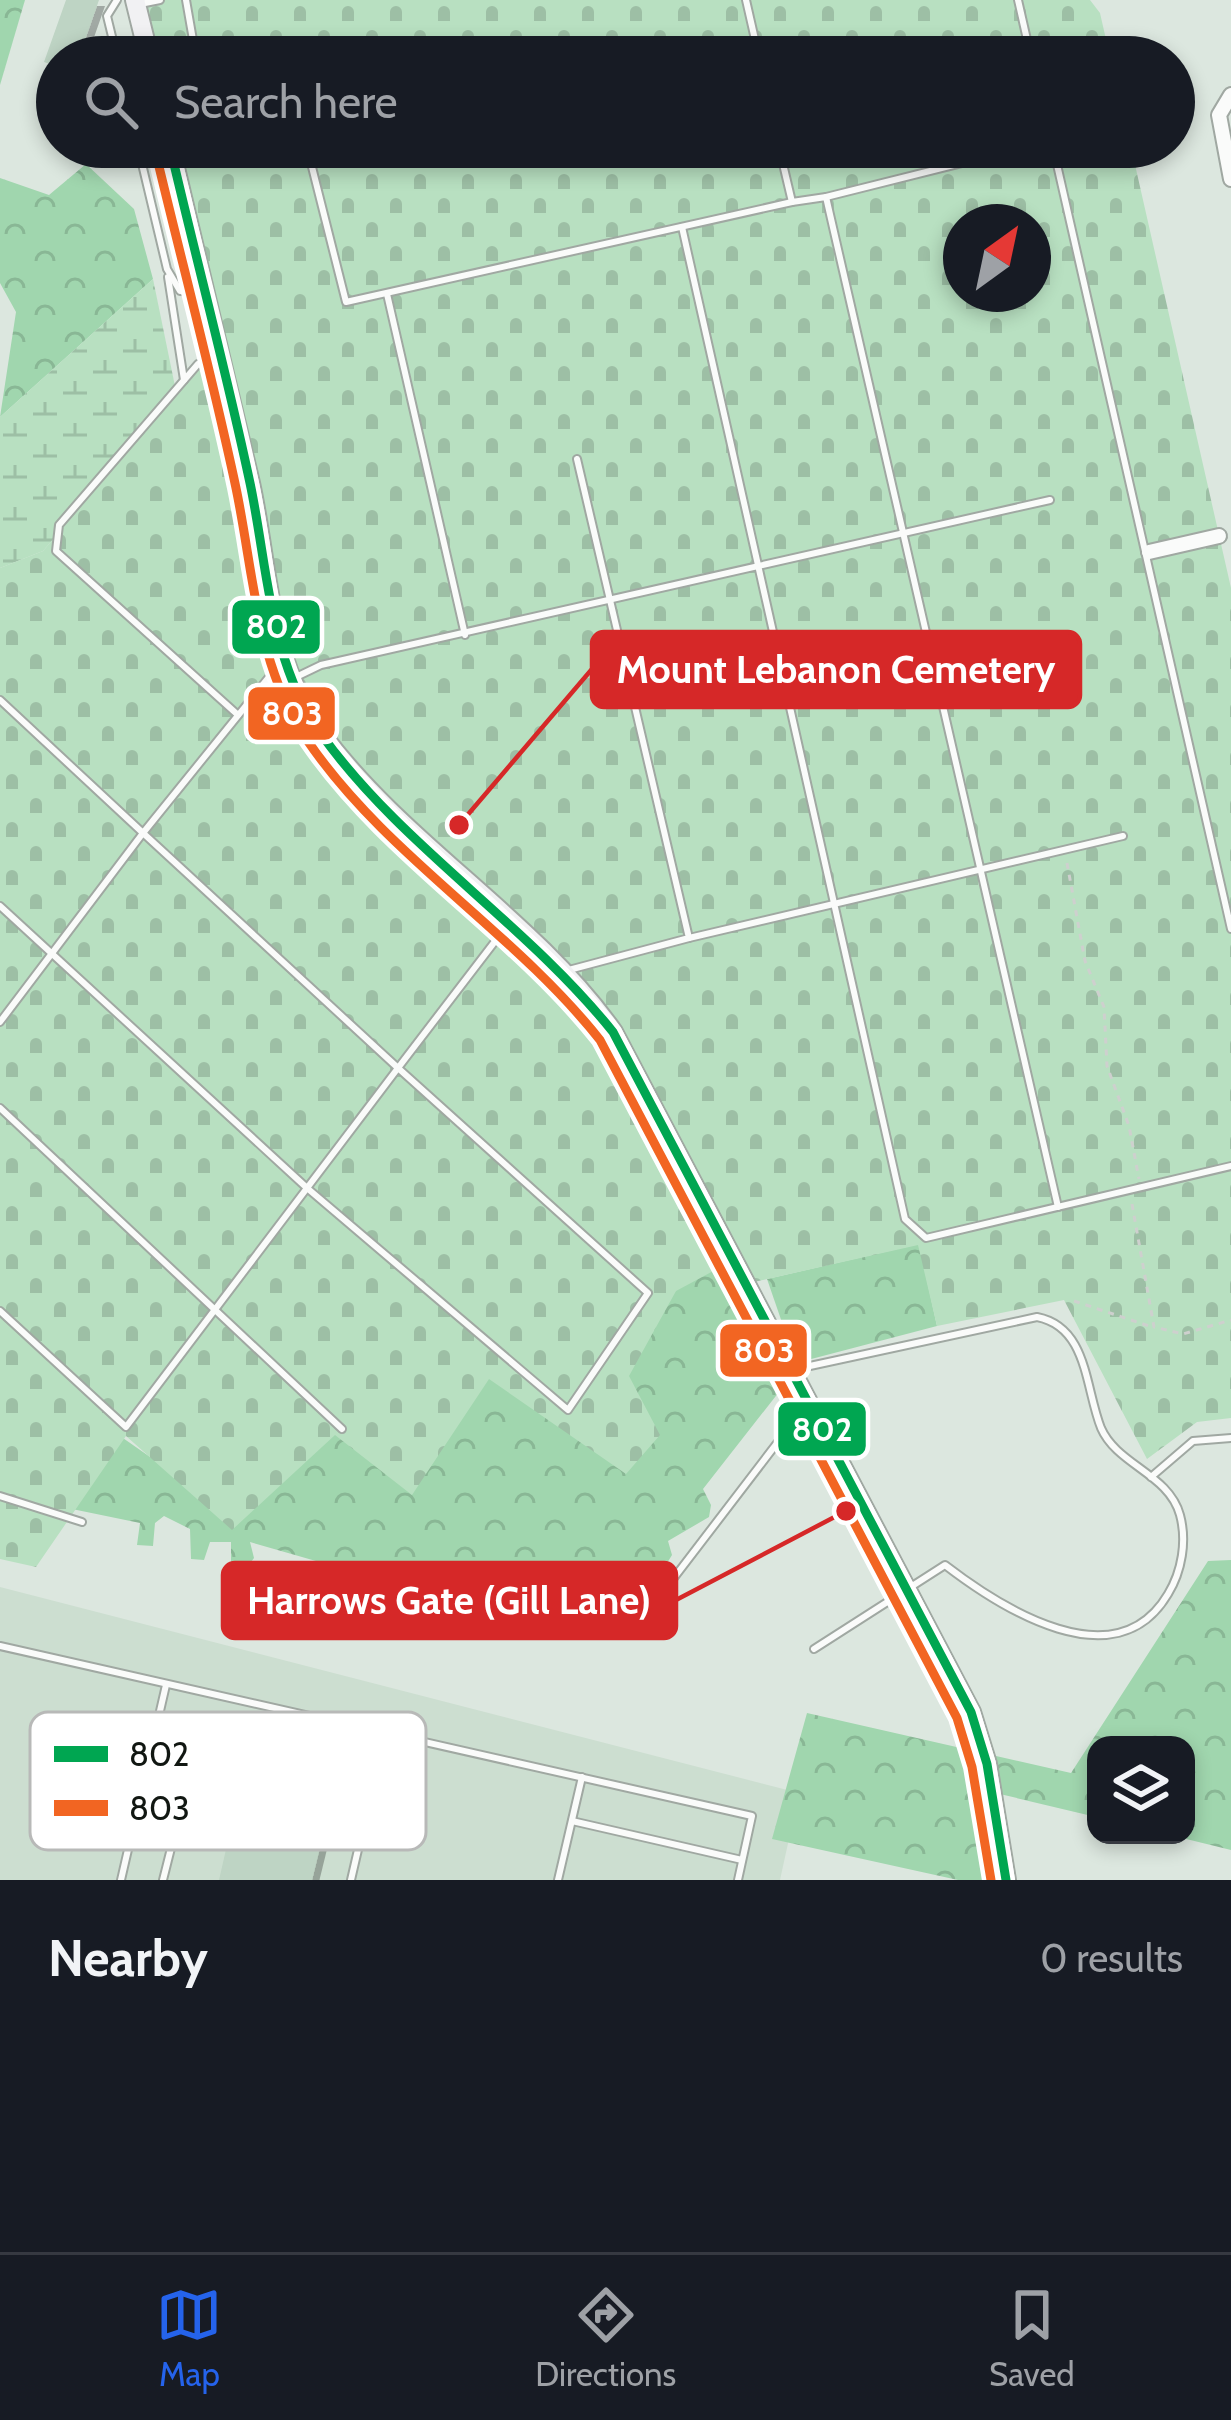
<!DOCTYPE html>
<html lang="en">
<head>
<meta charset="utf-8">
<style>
  body { margin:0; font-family:Cabin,sans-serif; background:#20242c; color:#f1f3f6 }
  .controls { position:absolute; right:36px; bottom:36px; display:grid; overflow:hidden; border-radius:24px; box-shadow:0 6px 18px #0003 }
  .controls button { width:108px; height:108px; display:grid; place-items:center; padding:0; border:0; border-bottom:3px solid #363941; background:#171b24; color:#f1f3f6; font:60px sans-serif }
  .compass { position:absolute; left:943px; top:204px; width:108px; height:108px; border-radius:50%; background:#171b24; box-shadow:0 6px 18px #0003; rotate:33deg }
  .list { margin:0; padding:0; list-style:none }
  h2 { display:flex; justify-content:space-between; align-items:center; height:156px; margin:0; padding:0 48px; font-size:51px }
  h2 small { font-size:39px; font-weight:400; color:#9ea1a6 }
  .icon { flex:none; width:66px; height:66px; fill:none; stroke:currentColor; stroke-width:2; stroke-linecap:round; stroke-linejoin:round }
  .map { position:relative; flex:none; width:1231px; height:1880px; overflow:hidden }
  .search { position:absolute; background:#171b24; box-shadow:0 6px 18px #0003; left:36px; right:36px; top:36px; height:132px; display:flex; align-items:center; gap:30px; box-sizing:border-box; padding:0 42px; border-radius:66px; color:#9ea1a6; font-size:45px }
  .sheet { height:372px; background:#171b24 }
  nav { display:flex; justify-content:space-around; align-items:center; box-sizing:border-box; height:168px; border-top:3px solid #363941; background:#171b24; font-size:33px; color:#9ea1a6 }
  nav a { display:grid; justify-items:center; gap:6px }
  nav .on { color:#2563eb }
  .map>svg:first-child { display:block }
  .built { fill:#ccded0 }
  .forest { fill:url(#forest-crowns) }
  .wetland { fill:url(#wetland-marsh) }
  .cemetery { fill:url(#cemetery-stones); fill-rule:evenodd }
  .building { fill:#bed4c4; filter:url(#shadow) }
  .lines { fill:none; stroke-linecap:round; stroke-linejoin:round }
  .lane-casing { stroke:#a0a8a2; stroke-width:10 }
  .street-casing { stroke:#a0a8a2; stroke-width:18 }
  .secondary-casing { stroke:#a0a8a2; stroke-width:22 }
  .path { stroke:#ced0ce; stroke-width:3; stroke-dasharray:6 6; stroke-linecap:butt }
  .lane { stroke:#fafbfa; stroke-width:6 }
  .street { stroke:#fafbfa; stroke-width:14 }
  .secondary { stroke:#f1f1f3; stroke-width:18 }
  .bus-1-casing { stroke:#fff; stroke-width:18 }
  .bus-2-casing { stroke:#fff; stroke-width:18 }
  .bus-1 { stroke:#00a651; stroke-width:9 }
  .bus-2 { stroke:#f26522; stroke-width:9 }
  .key { fill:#fff; stroke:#b8b9b8; stroke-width:3 }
  .key-label { font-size:33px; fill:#111712 }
  .leader { fill:none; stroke:#d62828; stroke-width:4.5 }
  .callout-dot { fill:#d62828; stroke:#fff; stroke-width:4.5 }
  .callout { fill:#d62828; stroke:#d62828; stroke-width:4.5 }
  .callout-label { font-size:39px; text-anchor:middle; font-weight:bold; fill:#fff }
  .line-badge { stroke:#fff; stroke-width:4.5 }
  .badge-label { font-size:33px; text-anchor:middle; font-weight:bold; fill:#fff }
</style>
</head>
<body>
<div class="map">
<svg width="1231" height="1880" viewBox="0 0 1231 1880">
  <defs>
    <pattern id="forest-crowns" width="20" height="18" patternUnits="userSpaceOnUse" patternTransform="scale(3)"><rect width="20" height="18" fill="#a0d6ae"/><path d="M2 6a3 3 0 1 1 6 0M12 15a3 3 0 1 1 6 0" fill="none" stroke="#89b795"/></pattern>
    <pattern id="wetland-marsh" width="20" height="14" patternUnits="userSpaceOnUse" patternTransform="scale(3)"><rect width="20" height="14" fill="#b8e0c1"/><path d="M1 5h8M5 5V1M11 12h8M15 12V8" fill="none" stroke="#9dbfa5"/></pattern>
    <pattern id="cemetery-stones" width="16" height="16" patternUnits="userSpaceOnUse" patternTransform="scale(3)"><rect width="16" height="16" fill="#b8e0c1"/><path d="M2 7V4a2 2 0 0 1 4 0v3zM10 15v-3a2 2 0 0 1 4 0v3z" fill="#9dbfa5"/></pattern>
    <filter id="shadow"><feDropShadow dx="6" dy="6" stdDeviation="0" flood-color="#0004"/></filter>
  </defs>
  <rect width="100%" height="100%" fill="#dce7df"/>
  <path class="built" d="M0 1587 799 1793 780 1880H0Z"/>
  <g class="forest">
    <path d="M0 0H25L0 85Z"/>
    <path d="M86 164 134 209 153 279 0 417 16 312 0 283V178L49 195Z"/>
    <path d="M919 1244 937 1326 796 1363 767 1279Z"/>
    <path d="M710 1251 786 1383 703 1489 711 1505 709 1517 668 1541 672 1555 653 1586 644 1626 594 1617 585 1636 476 1606 464 1594H431L250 1542 254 1558 245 1570 231 1568V1542H210L204 1560 191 1559 190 1529 164 1516 155 1523 153 1546 137 1545 140 1523 72 1509 0 1474 110 1429 229 1512 279 1459 464 1375 609 1368Z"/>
    <path d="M1231 1560V1850L1170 1835H1186V1745H1096V1817L983 1790 1001 1880H958L772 1839 807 1713 1071 1773 1208 1561Z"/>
  </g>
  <path class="wetland" d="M153 279 177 396 43 551 0 568V417Z"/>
  <g class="cemetery">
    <path d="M158 0H1090L1100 13 1110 57H148L136 5Z"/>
    <path d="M169 147H1131L1231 588V1418L1197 1422 1147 1459 1064 1300 937 1326 918 1245 745 1284 730 1262 676 1291 629 1376 660 1435 626 1474 489 1379 412 1495 335 1435 232 1530 126 1436 36 1567 0 1559V568L43 551 216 350ZM961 222H1033V294H961Z"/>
  </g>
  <g class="building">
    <path d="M66 0H99L79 57H57L56 66 44 62Z"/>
    <path d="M235 1810 324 1831 312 1880H219Z"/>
  </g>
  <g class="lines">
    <g class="lane-casing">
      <g id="lane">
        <path d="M117 0 107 16 117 57"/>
        <path d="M186 0 196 57"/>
        <path d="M746 0 759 57"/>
        <path d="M1018 0 1031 57"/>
        <path d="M140 4 160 0"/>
        <path d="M138 147 167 269 180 291 199 292"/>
        <path d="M214 147 222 155 285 153 311 163 346 302 792 202"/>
        <path d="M779 147 792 202 826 197 1058 1207"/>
        <path d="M1053 147 1231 929"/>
        <path d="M826 197 1026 147"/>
        <path d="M682 227 905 1219 926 1238 1231 1166"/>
        <path d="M168 277 184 380"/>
        <path d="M387 294 465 635"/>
        <path d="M220 361 198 364 59 525 56 551 238 715"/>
        <path d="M294 678 321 665 1050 500"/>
        <path d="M0 700 143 833 282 661"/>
        <path d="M0 906 307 1188 568 1410 648 1293 398 1068 509 923"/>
        <path d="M689 938 1123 836"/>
        <path d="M565 971 689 938 577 459"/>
        <path d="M0 1022 143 833 398 1068 126 1427 0 1311"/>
        <path d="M0 1108 342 1429"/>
        <path d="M796 1369 1037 1317C1088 1327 1085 1388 1101 1428 1117 1465 1169 1474 1180 1515 1187 1541 1182 1571 1168 1594 1116 1682 1001 1608 945 1565L814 1649"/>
        <path d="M1151 1477 1193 1441 1231 1438"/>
        <path d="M0 1496 82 1522"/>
        <path d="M670 1583 807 1404"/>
        <path d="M0 1646 752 1816 738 1880"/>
        <path d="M156 1728 376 1775"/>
        <path d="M572 1821 742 1860"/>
        <path d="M121 1880 166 1685"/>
        <path d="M163 1880 199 1737"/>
        <path d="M351 1880 385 1733"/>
        <path d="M558 1880 582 1777"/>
      </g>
    </g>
    <g class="street-casing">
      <g id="street">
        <path d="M1231 95 1219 115 1231 179"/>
        <path d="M1149 552 1219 536"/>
      </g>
    </g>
    <g class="secondary-casing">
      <g id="secondary">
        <path d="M135 0 149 57"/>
        <path d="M170 147C196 259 224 371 250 483 269 570 267 659 321 734 404 846 532 918 613 1032L971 1712 987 1764 1006 1880"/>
      </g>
    </g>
    <g class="path">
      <path d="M1067 863 1085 961 1104 1007 1107 1066 1129 1126 1139 1179"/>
      <path d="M1132 1204 1154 1327 1183 1334 1231 1320"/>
      <path d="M1074 1301 1152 1327"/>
    </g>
    <use href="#lane" class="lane"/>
    <use href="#street" class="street"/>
    <use href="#secondary" class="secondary"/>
    <g class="bus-1-casing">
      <path id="bus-1" d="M170 147C196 259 226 370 250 483 268 568 269 661 321 734 402 847 526 923 613 1032L971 1712 987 1764 1006 1880"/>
    </g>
    <g class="bus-2-casing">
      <path id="bus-2" d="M155 150C182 263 212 375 236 488 254 574 256 665 307 740 386 856 514 931 600 1040L957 1718 972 1767 991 1880"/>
    </g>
    <use href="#bus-1" class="bus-1"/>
    <use href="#bus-2" class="bus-2"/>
  </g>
  <rect x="30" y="1712" width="396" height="138" rx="18" class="key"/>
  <rect x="54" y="1746" width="54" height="16" fill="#00a651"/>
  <rect x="54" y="1800" width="54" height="16" fill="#f26522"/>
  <g class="key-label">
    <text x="129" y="1766">802</text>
    <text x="129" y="1820">803</text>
  </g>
  <path class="leader" d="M459 825L592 669M846 1511L676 1600"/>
  <g class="callout-dot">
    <circle cx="459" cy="825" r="12"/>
    <circle cx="846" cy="1511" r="12"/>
  </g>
  <g class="callout">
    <rect x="592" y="632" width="488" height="75" rx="12"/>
    <rect x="223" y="1563" width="453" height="75" rx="12"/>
  </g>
  <g class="callout-label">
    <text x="836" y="683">Mount Lebanon Cemetery</text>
    <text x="449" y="1614">Harrows Gate (Gill Lane)</text>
  </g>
  <g class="line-badge">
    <rect x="230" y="598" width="92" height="58" rx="12" fill="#00a651"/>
    <rect x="246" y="685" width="91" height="57" rx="12" fill="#f26522"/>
    <rect x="718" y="1322" width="91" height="57" rx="12" fill="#f26522"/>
    <rect x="776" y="1400" width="92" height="58" rx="12" fill="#00a651"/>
  </g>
  <g class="badge-label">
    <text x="276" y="638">802</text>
    <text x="292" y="725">803</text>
    <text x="764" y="1362">803</text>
    <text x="822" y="1441">802</text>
  </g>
</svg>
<div class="controls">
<button><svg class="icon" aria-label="layers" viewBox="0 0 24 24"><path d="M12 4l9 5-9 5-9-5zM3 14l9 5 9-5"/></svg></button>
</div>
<svg class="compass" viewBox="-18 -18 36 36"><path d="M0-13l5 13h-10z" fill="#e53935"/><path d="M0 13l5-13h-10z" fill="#9ea1a6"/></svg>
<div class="search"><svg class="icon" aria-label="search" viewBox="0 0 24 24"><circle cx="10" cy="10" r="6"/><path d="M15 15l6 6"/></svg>Search here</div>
</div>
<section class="sheet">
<h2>Nearby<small>0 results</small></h2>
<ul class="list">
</ul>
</section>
<nav>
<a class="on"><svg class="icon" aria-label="map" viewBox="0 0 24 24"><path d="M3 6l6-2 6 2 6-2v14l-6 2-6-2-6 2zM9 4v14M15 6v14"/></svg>Map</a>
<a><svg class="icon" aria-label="directions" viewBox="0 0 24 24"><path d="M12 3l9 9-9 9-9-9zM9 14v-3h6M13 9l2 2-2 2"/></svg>Directions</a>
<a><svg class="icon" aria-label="saved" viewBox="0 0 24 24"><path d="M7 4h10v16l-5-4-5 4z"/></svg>Saved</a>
</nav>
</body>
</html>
